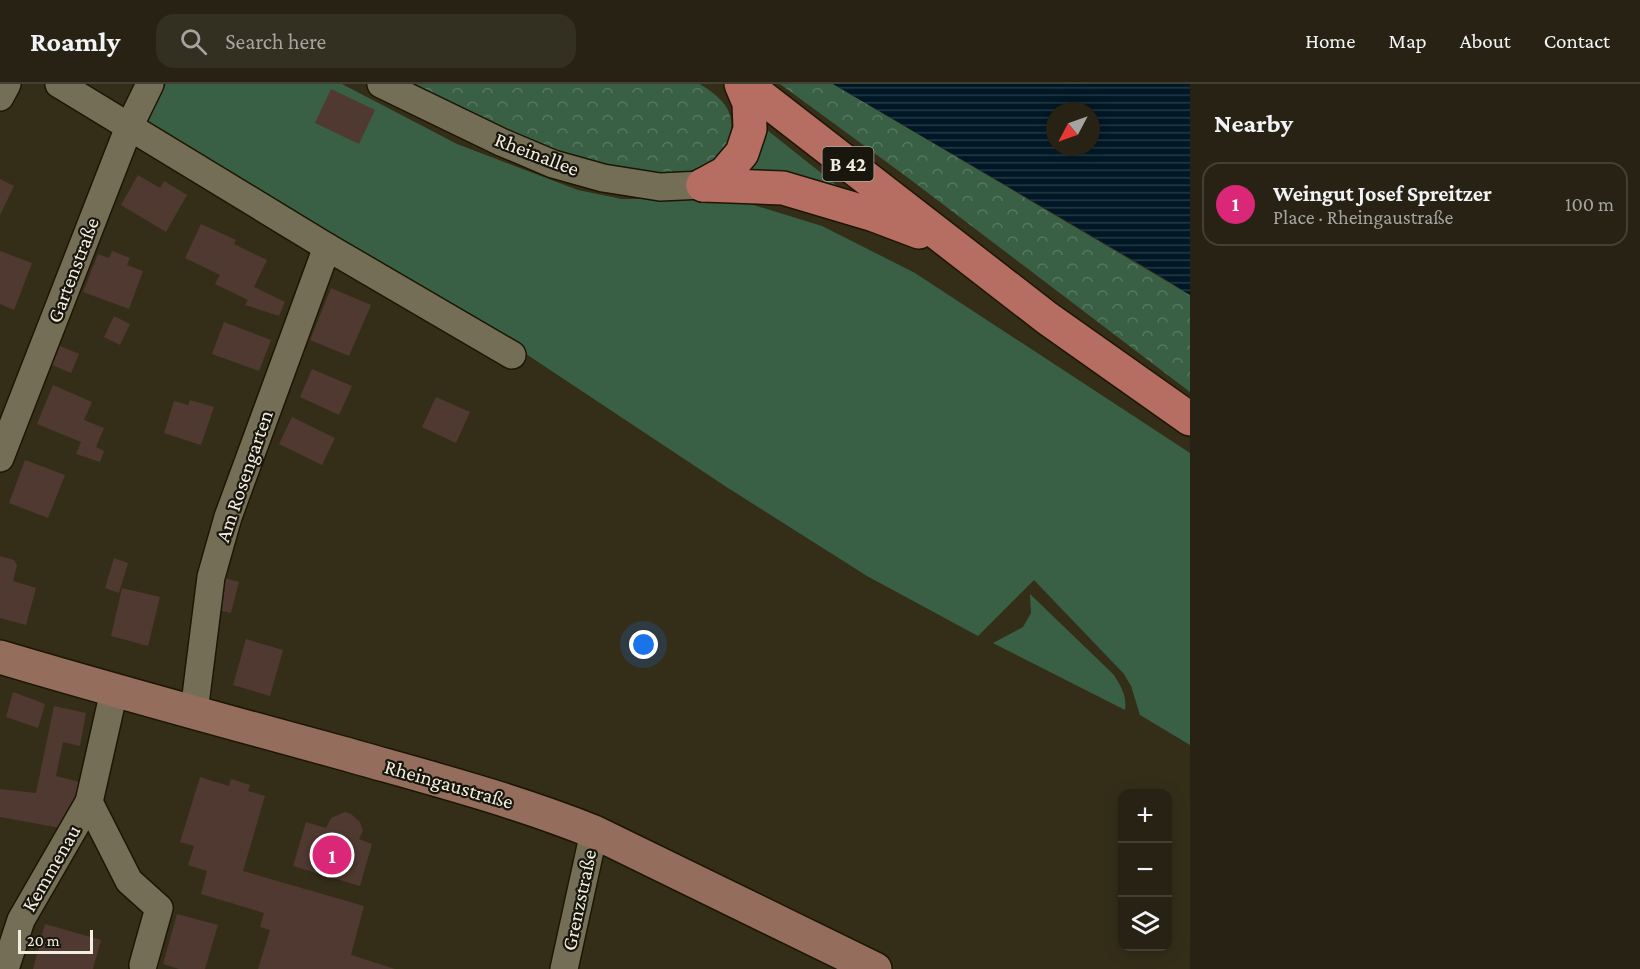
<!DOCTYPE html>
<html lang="en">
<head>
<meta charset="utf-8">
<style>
  body { margin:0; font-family:"Crimson Pro",serif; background:#332f21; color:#f1f3f6 }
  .controls { position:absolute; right:18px; bottom:18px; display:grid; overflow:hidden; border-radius:12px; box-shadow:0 3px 15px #0003 }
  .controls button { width:54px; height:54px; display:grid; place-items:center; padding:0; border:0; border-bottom:2px solid #433f33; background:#272213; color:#f1f3f6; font:30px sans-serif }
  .compass { position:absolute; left:1046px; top:18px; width:54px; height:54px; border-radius:50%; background:#272213; box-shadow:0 3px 15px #0003; rotate:229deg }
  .scale { position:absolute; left:18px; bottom:15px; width:75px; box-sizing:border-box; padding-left:6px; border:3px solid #f1ede0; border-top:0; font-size:16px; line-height:21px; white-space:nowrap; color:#f1ede0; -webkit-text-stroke:4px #19160d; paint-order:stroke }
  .you { position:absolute; left:644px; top:561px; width:21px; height:21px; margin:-15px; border:4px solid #fff; border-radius:50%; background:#1a73e8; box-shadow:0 0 0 9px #1a73e833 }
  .badge { display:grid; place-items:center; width:39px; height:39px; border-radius:50%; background:#db2777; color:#fff; font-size:20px; font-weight:700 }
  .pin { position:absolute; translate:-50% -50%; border:3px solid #fff; box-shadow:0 2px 6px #0006 }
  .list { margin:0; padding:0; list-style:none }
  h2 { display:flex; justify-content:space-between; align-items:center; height:78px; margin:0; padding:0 24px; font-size:26px }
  h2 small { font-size:20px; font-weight:400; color:#a4a4a0 }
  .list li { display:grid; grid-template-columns:39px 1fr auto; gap:18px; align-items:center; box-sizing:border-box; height:84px; margin:0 12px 12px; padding:0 12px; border:2px solid #433f33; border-radius:18px }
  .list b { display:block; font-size:22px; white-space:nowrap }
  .list p { margin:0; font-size:20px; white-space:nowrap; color:#a4a4a0 }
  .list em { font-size:20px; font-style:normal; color:#a4a4a0 }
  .icon { flex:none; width:33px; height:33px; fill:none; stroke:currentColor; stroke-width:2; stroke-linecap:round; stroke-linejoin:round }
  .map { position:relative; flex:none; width:1190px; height:885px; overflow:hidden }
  header { display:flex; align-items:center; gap:36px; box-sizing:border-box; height:84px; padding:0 30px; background:#272213; border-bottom:2px solid #433f33 }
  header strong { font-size:28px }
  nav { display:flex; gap:33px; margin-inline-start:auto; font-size:21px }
  .search { width:420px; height:54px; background:#332f21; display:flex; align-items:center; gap:15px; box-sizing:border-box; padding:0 21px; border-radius:18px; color:#a4a4a0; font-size:22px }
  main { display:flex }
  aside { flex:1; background:#272213 }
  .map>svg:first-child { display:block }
  .green { fill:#396045 }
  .park { fill:url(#park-crowns) }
  .water { fill:url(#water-rules); fill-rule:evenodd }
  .building { fill:#4f3930 }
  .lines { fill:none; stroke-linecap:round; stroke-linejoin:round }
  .street-casing { stroke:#1c1603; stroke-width:30 }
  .secondary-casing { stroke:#1c1603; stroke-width:36 }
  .primary-casing { stroke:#1c1603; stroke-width:36 }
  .street { stroke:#756e57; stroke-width:27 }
  .secondary { stroke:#956d5c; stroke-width:33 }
  .primary { stroke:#b66d62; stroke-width:33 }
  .labels { text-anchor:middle; stroke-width:4.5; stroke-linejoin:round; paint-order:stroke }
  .shield { fill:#19160d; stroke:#b0aca1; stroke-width:1.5 }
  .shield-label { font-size:20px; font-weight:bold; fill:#f1ede0 }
  .street-label { font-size:21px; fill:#f1ede0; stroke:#19160d }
</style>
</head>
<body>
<header>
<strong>Roamly</strong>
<div class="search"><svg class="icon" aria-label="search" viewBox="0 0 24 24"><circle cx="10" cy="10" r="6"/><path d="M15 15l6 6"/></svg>Search here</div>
<nav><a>Home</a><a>Map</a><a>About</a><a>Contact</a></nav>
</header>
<main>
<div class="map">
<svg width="1190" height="885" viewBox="0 0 1190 885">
  <defs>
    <pattern id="park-crowns" width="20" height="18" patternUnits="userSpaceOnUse" patternTransform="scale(1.5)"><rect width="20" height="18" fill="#396045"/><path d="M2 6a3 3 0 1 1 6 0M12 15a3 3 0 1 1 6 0" fill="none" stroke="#567760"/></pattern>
    <pattern id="water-rules" width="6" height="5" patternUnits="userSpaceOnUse" patternTransform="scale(1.5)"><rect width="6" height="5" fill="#001826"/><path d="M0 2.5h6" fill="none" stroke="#263a45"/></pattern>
  </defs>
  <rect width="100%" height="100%" fill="#342e19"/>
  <g class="green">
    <path d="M166 0H342L457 60 578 106 622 115H734L822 142 915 189 1190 369V661L1140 631 1131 602 1124 590 1034 496 978 552 867 492 728 404 520 266 145 42Z"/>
    <path d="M762 42 854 115 741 88Z"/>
    <path d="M1030 510 1114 591C1121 603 1127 611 1125 626L993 559 1023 543 1031 529Z"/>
  </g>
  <g class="park">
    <path d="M402 0H700C717 11 734 23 731 46 722 108 633 88 592 78 581 76 568 74 557 70 540 63 523 54 506 47 472 31 437 16 402 0Z"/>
    <path d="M780 0H833L1190 211V308L907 93Z"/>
  </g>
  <path class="water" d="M833 0H1190V211L1160 192ZM1055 27H1091V63H1055Z"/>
  <g class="building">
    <path d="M331 5 375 26 359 60 315 39Z"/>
    <path d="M138 91 160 104 164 97 187 111 166 148 121 121Z"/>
    <path d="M0 95 14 102 0 131Z"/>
    <path d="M201 140 236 156 234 160 267 176 254 203 285 218 279 232 245 221 248 216 215 200 220 191 185 174Z"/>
    <path d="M0 167 32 179 14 226 0 220Z"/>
    <path d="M112 167 130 174 127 181 143 187 129 225 83 208 98 170 109 174Z"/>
    <path d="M331 204 371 221 349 272 310 256Z"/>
    <path d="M114 232 130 240 120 261 104 253Z"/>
    <path d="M224 238 271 256 259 287 212 270Z"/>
    <path d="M60 262 79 270 71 289 52 281Z"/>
    <path d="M312 285 352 302 339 331 300 313Z"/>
    <path d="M53 301 92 318 84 336 104 344 96 363 104 367 100 378 76 370 81 358 37 340Z"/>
    <path d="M436 313 470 328 456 359 422 343Z"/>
    <path d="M190 316 214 323 201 361 164 349 174 317 188 321Z"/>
    <path d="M292 333 335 354 322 381 279 360Z"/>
    <path d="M25 376 65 391 48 434 9 419Z"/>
    <path d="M0 472 14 476 17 481 13 497 36 504 26 541 0 534Z"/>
    <path d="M114 474 128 479 119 509 105 504Z"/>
    <path d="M221 493 239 498 231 529 213 525Z"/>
    <path d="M122 504 160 513 148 562 111 552Z"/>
    <path d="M246 555 283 566 270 612 233 601Z"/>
    <path d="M13 608 45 620 38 644 6 633Z"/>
    <path d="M54 622 86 629 80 662 63 658 56 692 79 698 66 745 0 733V705L36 709Z"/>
    <path d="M200 693 229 702 231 695 250 701 248 707 265 712 243 787 364 822 351 871 395 885H258L270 846 260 843 264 829 201 810 207 787 188 781 194 762 180 758Z"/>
    <path d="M345 728 351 730 360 738 363 747 359 755 372 760 360 802 293 782 306 738 326 744 331 734Z"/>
    <path d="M177 830 218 841 205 885H179L163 880Z"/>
    <path d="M45 840 101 856 93 885H33Z"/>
  </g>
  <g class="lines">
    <g class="street-casing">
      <g id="street">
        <path d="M59 0 327 163 512 271"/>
        <path d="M381 0 501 58 553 80 603 94 660 103 703 101"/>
        <path d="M0 13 7 0"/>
        <path d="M0 374 129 43 150 0"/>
        <path d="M194 628 211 493 228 433 327 163"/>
        <path d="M89 718 129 797 159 824 143 881"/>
        <path d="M5 885 21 836 89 718 114 607"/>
        <path d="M564 885 594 748"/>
      </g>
    </g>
    <g class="secondary-casing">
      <path id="secondary" d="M0 573C114 607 228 638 342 669 426 693 512 715 594 748L875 885"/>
    </g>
    <g class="primary-casing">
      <g id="primary">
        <path d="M745 0 1047 234 1190 335"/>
        <path d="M703 101 783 104 874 131 919 148"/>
        <path d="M703 101 725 89 742 69 750 45 749 19 741 0"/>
      </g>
    </g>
    <use href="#street" class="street"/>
    <use href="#secondary" class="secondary"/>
    <use href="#primary" class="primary"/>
  </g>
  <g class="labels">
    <rect class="shield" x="822.5" y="63" width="51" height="34" rx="4.5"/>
    <g class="shield-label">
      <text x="848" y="87">B 42</text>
    </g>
    <g class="street-label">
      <text transform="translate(537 70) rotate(21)" y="7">Rheinallee</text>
      <text transform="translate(73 186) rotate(-69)" y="7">Gartenstraße</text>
      <text transform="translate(244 392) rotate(-71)" y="7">Am Rosengarten</text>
      <text transform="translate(449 700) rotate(16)" y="7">Rheingaustraße</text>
      <text transform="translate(51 784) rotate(-60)" y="7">Kemmenau</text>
      <text transform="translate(579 816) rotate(-78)" y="7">Grenzstraße</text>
    </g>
  </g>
</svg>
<div class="controls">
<button>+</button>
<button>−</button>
<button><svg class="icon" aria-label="layers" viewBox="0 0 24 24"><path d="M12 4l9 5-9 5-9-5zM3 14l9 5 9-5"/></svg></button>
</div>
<svg class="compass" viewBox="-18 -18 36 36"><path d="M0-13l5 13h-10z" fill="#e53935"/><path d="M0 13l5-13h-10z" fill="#a4a4a0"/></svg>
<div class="scale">20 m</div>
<div class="you"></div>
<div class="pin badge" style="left:332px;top:771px">1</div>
</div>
<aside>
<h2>Nearby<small></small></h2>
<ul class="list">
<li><span class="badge">1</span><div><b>Weingut Josef Spreitzer</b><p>Place · Rheingaustraße</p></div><em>100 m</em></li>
</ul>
</aside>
</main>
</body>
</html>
